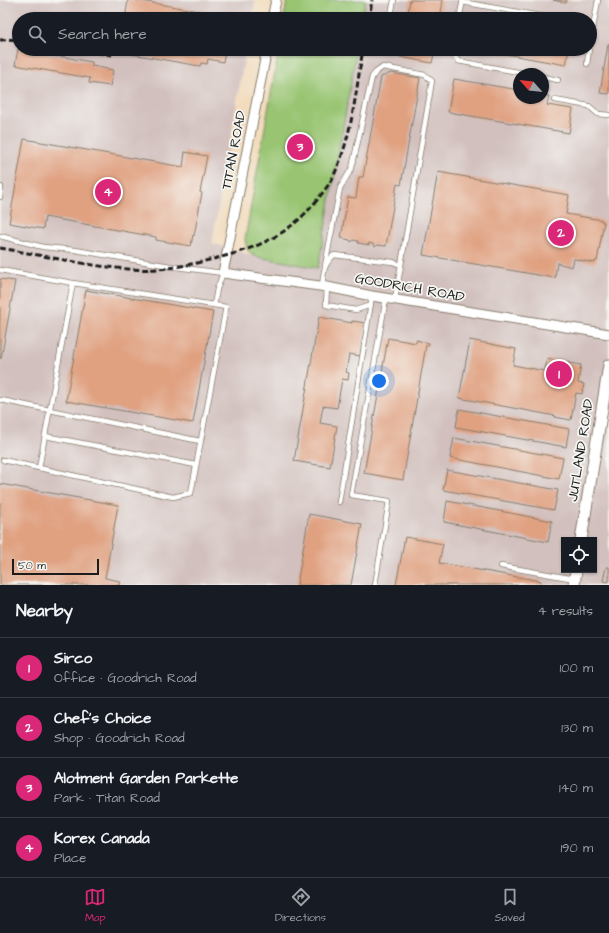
<!DOCTYPE html>
<html lang="en">
<head>
<meta charset="utf-8">
<style>
  body { margin:0; font-family:"Architects Daughter",sans-serif; background:#20242c; color:#f1f3f6 }
  .controls { position:absolute; right:12px; bottom:12px; display:grid; overflow:hidden; border-radius:0px; box-shadow:0 1px 3px #0004 }
  .controls button { width:36px; height:36px; display:grid; place-items:center; padding:0; border:0; border-bottom:1px solid #363941; background:#171b24; color:#f1f3f6; font:20px sans-serif }
  .compass { position:absolute; left:513px; top:68px; width:36px; height:36px; border-radius:50%; background:#171b24; box-shadow:0 1px 3px #0004; rotate:297deg }
  .scale { position:absolute; left:12px; bottom:10px; width:87px; box-sizing:border-box; padding-left:4px; border:2px solid #1c1c1c; border-top:0; font-size:11px; line-height:14px; white-space:nowrap; color:#1c1c1c; -webkit-text-stroke:3px #f6f6f2; paint-order:stroke }
  .you { position:absolute; left:379px; top:381px; width:14px; height:14px; margin:-10px; border:3px solid #fff; border-radius:50%; background:#1a73e8; box-shadow:0 0 0 6px #1a73e833 }
  .badge { display:grid; place-items:center; width:26px; height:26px; border-radius:50%; background:#db2777; color:#fff; font-size:13px; font-weight:700 }
  .pin { position:absolute; translate:-50% -50%; border:2px solid #fff; box-shadow:0 1px 4px #0006 }
  .list { margin:0; padding:0; list-style:none }
  h2 { display:flex; justify-content:space-between; align-items:center; height:52px; margin:0; padding:0 16px; font-size:17px }
  h2 small { font-size:13px; font-weight:400; color:#9ea1a6 }
  .list li { display:grid; grid-template-columns:26px 1fr auto; gap:12px; align-items:center; box-sizing:border-box; height:60px; padding:0 16px; border-top:1px solid #363941 }
  .list b { display:block; font-size:15px; white-space:nowrap }
  .list p { margin:0; font-size:13px; white-space:nowrap; color:#9ea1a6 }
  .list em { font-size:13px; font-style:normal; color:#9ea1a6 }
  .icon { flex:none; width:22px; height:22px; fill:none; stroke:currentColor; stroke-width:2; stroke-linecap:round; stroke-linejoin:round }
  .map { position:relative; flex:none; width:609px; height:585px; overflow:hidden }
  .search { position:absolute; background:#171b24; box-shadow:0 1px 3px #0004; left:12px; right:12px; top:12px; height:44px; display:flex; align-items:center; gap:10px; box-sizing:border-box; padding:0 14px; border-radius:22px; color:#9ea1a6; font-size:15px }
  .sheet { height:292px; background:#171b24 }
  nav { display:flex; justify-content:space-around; align-items:center; box-sizing:border-box; height:56px; border-top:1px solid #363941; background:#171b24; font-size:11px; color:#9ea1a6 }
  nav a { display:grid; justify-items:center; gap:2px }
  nav .on { color:#db2777 }
  .map>svg:first-child { display:block }
  .industrial { fill:#d1c0bd; fill-rule:evenodd }
  .green { fill:#99c572; stroke:#5a7047 }
  .building { fill:#e0a181 }
  .lines { fill:none; stroke-linecap:round; stroke-linejoin:round }
  .service-casing { stroke:#877c6c; stroke-width:6 }
  .minor-casing { stroke:#877c6c; stroke-width:11 }
  .tertiary-casing { stroke:#877c6c; stroke-width:13 }
  .service { stroke:#fff; stroke-width:4.5 }
  .minor { stroke:#fff; stroke-width:9 }
  .tertiary { stroke:#fff; stroke-width:11 }
  .rail { stroke:#1c1c1c; stroke-width:3; stroke-dasharray:6 3; stroke-linecap:butt }
  .labels { text-anchor:middle; stroke-width:3.5; stroke-linejoin:round; paint-order:stroke }
  .street-label { font-size:14px; fill:#1c1c1c; stroke:#f6f6f2 }
</style>
</head>
<body>
<div class="map">
<svg width="609" height="585" viewBox="0 0 609 585">
  <rect width="100%" height="100%" fill="#f6f6f2"/>
  <filter id="ink" filterUnits="userSpaceOnUse"><feTurbulence type="fractalNoise" baseFrequency=".025" numOctaves="2"/><feDisplacementMap in="SourceGraphic" scale="8" xChannelSelector="R" yChannelSelector="G"/><feConvolveMatrix kernelMatrix="1 2 1 2 8 2 1 2 1" color-interpolation-filters="sRGB"/></filter>
  <filter id="wash" filterUnits="userSpaceOnUse"><feTurbulence type="fractalNoise" baseFrequency=".012" numOctaves="4" result="noise"/><feDisplacementMap in="SourceGraphic" scale="16" xChannelSelector="R" yChannelSelector="G"/><feGaussianBlur stdDeviation="0.9" result="paint"/><feColorMatrix in="noise" values="0 0 0 0 0 0 0 0 0 0 0 0 0 0 0 0 0 1.4 0 .05"/><feComposite in="paint" operator="in"/></filter>
  <g filter="url(#wash)">
    <rect width="100%" height="100%" fill="#f2dcbd"/>
    <path class="industrial" d="M0 0H255L252 19H19V49H246L212 243 254 256 318 268 357 49H590V19H362L366 0H609V585H0ZM519 74H543V98H519ZM564 540H594V570H564Z"/>
    <g class="green">
      <path d="M287 0H366L362 19H284Z"/>
      <path d="M279 49H357L318 268 258 257C248 255 246 248 245 239Z"/>
    </g>
    <g id="blocks">
      <g class="building">
        <path d="M128 0H136L216 14 215 19H125Z"/>
        <path d="M410 0H443L440 19H407Z"/>
        <path d="M553 0H567L566 3Z"/>
        <path d="M608 44H609V94L600 93Z"/>
        <path d="M18 49 92 62V66L113 70 110 86 89 83 90 78 15 65Z"/>
        <path d="M126 49H228L227 53 225 52 223 62 208 59 207 64 201 63 200 66 131 54 132 51Z"/>
        <path d="M401 49H435L432 63 400 57Z"/>
        <path d="M478 49H569L566 65Z"/>
        <path d="M391 73 420 78 401 185 397 184 386 246 377 245 375 247 373 244 369 243V245L358 243V241L354 240 351 242 350 240 341 238 348 197 356 198 359 177H363L381 77Z"/>
        <path d="M454 79 519 90V98H543V95L549 96 547 105 573 109 569 133 448 112Z"/>
        <path d="M24 139 183 167 185 152 207 156 200 192 202 193 194 236 193 235 191 246 156 240V237L45 217 43 229 9 223Z"/>
        <path d="M438 172 569 195 566 214 602 220V222H604L597 261H595V263L574 259 572 267 557 263 555 278 423 255Z"/>
        <path d="M0 279 15 281 1 359 0 358Z"/>
        <path d="M86 290 213 312 193 423 66 401Z"/>
        <path d="M319 317 352 323V321L366 323 360 356 349 354 346 372 349 373 348 380 342 379 337 408 323 406 320 423 337 426 330 467 294 461Z"/>
        <path d="M388 338 416 343V340L429 343 428 346 426 345 403 480 364 473Z"/>
        <path d="M470 340 516 349 513 365 545 371 547 359 581 365 578 383 584 384 582 394 576 393 571 420 555 417 556 416 459 398Z"/>
        <path d="M459 409 569 429 566 447 456 427Z"/>
        <path d="M454 438 563 458 559 479 450 458Z"/>
        <path d="M447 470 558 490 554 510 443 490Z"/>
        <path d="M0 484 118 505 105 578 120 581 119 585H0Z"/>
        <path d="M447 501 552 521 548 542 444 522Z"/>
        <path d="M309 514 362 524 351 585H297Z"/>
        <path d="M405 537 443 544 439 563 541 581V585H396Z"/>
        <path d="M606 567H609V582L603 581Z"/>
      </g>
    </g>
  </g>
  <g filter="url(#ink)">
    <use href="#blocks" fill-opacity="0" stroke="#877c6c" stroke-width="1"/>
    <g class="lines">
      <g class="service-casing">
        <g id="service">
          <path d="M462 2 557 19"/>
          <path d="M390 19 394 0"/>
          <path d="M459 19 463 0"/>
          <path d="M590 45 598 0"/>
          <path d="M454 49 453 53 458 61 529 74"/>
          <path d="M587 64 589 49"/>
          <path d="M543 77 558 80"/>
          <path d="M555 100 589 106 598 114 609 115"/>
          <path d="M0 197 1 187"/>
          <path d="M0 236 43 247 75 250 176 267 223 273 217 289 214 305 73 283 0 270"/>
          <path d="M325 266 340 188 352 168 372 77 376 72 383 67 425 75 432 81 401 265"/>
          <path d="M73 283 39 468 173 497 191 493 226 307 214 305"/>
          <path d="M322 286C324 272 323 265 334 255L393 262 401 265 395 299"/>
          <path d="M327 287 326 305 356 310 371 305"/>
          <path d="M1 400 200 441"/>
          <path d="M45 436 196 465"/>
          <path d="M3 460 39 468"/>
          <path d="M339 502 372 296"/>
          <path d="M501 566 575 579"/>
          <path d="M375 585 389 501 351 495 386 298"/>
        </g>
      </g>
      <g class="minor-casing">
        <g id="minor">
          <path d="M272 19 276 0"/>
          <path d="M267 49 223 273 327 287 372 296 609 334"/>
        </g>
      </g>
      <g class="tertiary-casing">
        <g id="tertiary">
          <path d="M581 540 609 365"/>
          <path d="M574 585 576 570"/>
        </g>
      </g>
      <use href="#service" class="service"/>
      <use href="#minor" class="minor"/>
      <use href="#tertiary" class="tertiary"/>
      <g class="rail">
        <path d="M369 19 372 0"/>
        <path d="M0 40 19 39"/>
        <path d="M80 49 112 55"/>
        <path d="M0 248C42 255 86 266 128 269 155 271 182 267 209 260 253 250 288 237 317 200 323 192 330 184 334 175 352 137 356 90 363 49"/>
      </g>
    </g>
  </g>
  <g class="labels">
    <g class="street-label">
      <text transform="translate(233 150) rotate(-79)" y="5">TITAN ROAD</text>
      <text transform="translate(410 287) rotate(10)" y="5">GOODRICH ROAD</text>
      <text transform="translate(580 450) rotate(-81)" y="5">JUTLAND ROAD</text>
    </g>
  </g>
</svg>
<div class="controls">
<button><svg class="icon" aria-label="locate" viewBox="0 0 24 24"><circle cx="12" cy="12" r="6"/><path d="M12 2v4M12 18v4M2 12h4M18 12h4"/></svg></button>
</div>
<svg class="compass" viewBox="-18 -18 36 36"><path d="M0-13l5 13h-10z" fill="#e53935"/><path d="M0 13l5-13h-10z" fill="#9ea1a6"/></svg>
<div class="scale">50 m</div>
<div class="you"></div>
<div class="pin badge" style="left:559px;top:374px">1</div>
<div class="pin badge" style="left:561px;top:233px">2</div>
<div class="pin badge" style="left:300px;top:147px">3</div>
<div class="pin badge" style="left:108px;top:192px">4</div>
<div class="search"><svg class="icon" aria-label="search" viewBox="0 0 24 24"><circle cx="10" cy="10" r="6"/><path d="M15 15l6 6"/></svg>Search here</div>
</div>
<section class="sheet">
<h2>Nearby<small>4 results</small></h2>
<ul class="list">
<li><span class="badge">1</span><div><b>Sirco</b><p>Office · Goodrich Road</p></div><em>100 m</em></li>
<li><span class="badge">2</span><div><b>Chef's Choice</b><p>Shop · Goodrich Road</p></div><em>130 m</em></li>
<li><span class="badge">3</span><div><b>Alotment Garden Parkette</b><p>Park · Titan Road</p></div><em>140 m</em></li>
<li><span class="badge">4</span><div><b>Korex Canada</b><p>Place</p></div><em>190 m</em></li>
</ul>
</section>
<nav>
<a class="on"><svg class="icon" aria-label="map" viewBox="0 0 24 24"><path d="M3 6l6-2 6 2 6-2v14l-6 2-6-2-6 2zM9 4v14M15 6v14"/></svg>Map</a>
<a><svg class="icon" aria-label="directions" viewBox="0 0 24 24"><path d="M12 3l9 9-9 9-9-9zM9 14v-3h6M13 9l2 2-2 2"/></svg>Directions</a>
<a><svg class="icon" aria-label="saved" viewBox="0 0 24 24"><path d="M7 4h10v16l-5-4-5 4z"/></svg>Saved</a>
</nav>
</body>
</html>
